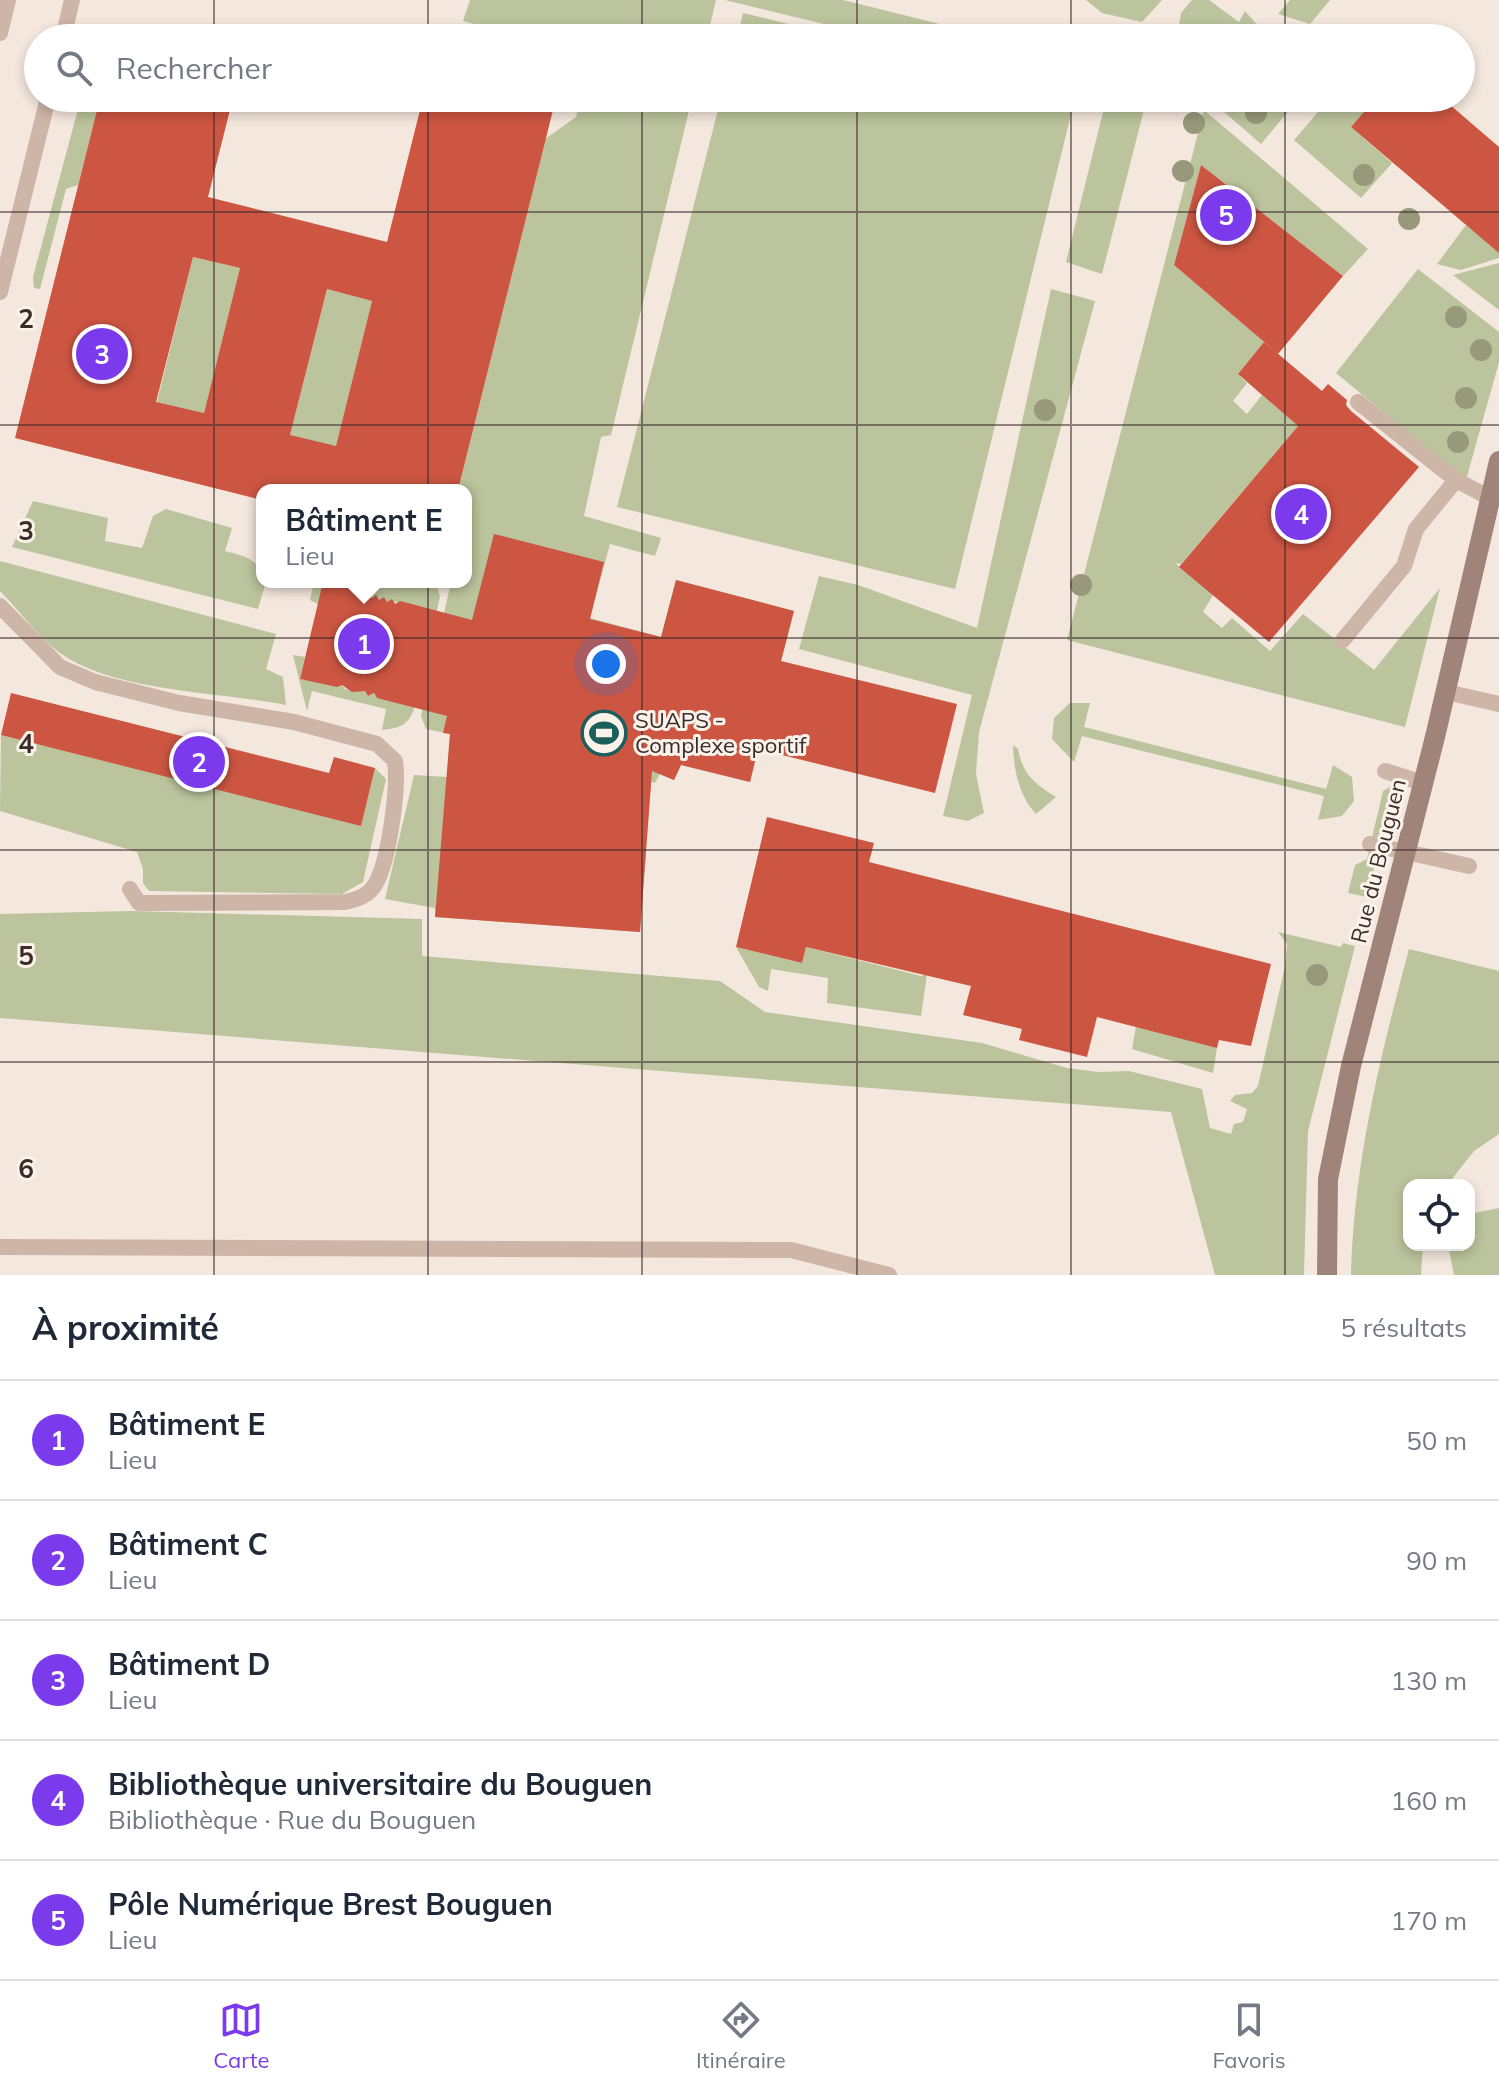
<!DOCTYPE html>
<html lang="fr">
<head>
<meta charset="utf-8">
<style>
  body { margin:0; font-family:Mulish,sans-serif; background:#f6f6f7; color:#1f2937 }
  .controls { position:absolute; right:24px; bottom:24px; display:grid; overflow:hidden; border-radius:16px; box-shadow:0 4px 12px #0003 }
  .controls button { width:72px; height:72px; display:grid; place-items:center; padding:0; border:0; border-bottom:2px solid #e0e1e3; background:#fff; color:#1f2937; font:40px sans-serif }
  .you { position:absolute; left:606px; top:664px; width:28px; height:28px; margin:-20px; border:6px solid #fff; border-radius:50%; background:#1a73e8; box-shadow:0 0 0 12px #1a73e833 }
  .badge { display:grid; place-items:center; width:52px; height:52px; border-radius:50%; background:#7c3aed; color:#fff; font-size:26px; font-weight:700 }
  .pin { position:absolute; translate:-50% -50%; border:4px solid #fff; box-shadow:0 2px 8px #0006 }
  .popup { position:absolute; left:256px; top:484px; width:216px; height:104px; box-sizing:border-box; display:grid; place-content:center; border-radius:16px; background:#fff; filter:drop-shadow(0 2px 6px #0005); font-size:26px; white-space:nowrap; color:#747a83 }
  .popup b { font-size:30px; color:#1f2937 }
  .popup::after { content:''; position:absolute; left:50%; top:100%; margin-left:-16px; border:16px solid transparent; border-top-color:#fff }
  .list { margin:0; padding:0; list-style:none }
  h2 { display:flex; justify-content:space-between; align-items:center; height:104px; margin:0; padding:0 32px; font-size:34px }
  h2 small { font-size:26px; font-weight:400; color:#747a83 }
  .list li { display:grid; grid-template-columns:52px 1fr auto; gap:24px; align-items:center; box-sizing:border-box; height:120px; padding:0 32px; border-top:2px solid #e0e1e3 }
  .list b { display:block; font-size:30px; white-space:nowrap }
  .list p { margin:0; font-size:26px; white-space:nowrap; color:#747a83 }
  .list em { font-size:26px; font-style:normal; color:#747a83 }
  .icon { flex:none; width:44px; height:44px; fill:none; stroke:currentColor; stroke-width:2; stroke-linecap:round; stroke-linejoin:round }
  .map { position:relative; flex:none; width:1499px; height:1275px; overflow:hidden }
  .search { position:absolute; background:#fff; box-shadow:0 4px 12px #0003; left:24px; right:24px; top:24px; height:88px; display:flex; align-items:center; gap:20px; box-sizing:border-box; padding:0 28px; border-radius:44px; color:#747a83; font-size:30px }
  .sheet { height:704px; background:#fff }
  nav { display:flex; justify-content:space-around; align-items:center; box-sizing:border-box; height:112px; border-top:2px solid #e0e1e3; background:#fff; font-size:22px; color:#747a83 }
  nav a { display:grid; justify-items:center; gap:4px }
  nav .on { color:#7c3aed }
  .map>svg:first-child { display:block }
  .green { fill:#bbc49c }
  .building { fill:#cd5642; fill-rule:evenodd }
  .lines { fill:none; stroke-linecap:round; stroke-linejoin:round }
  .lane { stroke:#cdb5a8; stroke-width:16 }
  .secondary { stroke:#a18479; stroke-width:20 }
  .tree { fill:#98997b }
  .grid { fill:none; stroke:#3a2c29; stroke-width:2; stroke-opacity:0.55 }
  .labels { text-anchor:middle; stroke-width:6; stroke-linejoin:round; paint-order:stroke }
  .poi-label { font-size:22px; fill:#3a2c29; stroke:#fbf2ea; text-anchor:start }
  .street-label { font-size:22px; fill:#3a2c29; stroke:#fbf2ea }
  .grid-label { font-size:26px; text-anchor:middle; font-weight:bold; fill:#3a2c29; stroke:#fbf2ea; stroke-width:6; stroke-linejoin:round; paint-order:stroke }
</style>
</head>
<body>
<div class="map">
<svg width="1499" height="1275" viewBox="0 0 1499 1275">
  <rect width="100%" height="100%" fill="#f4e7dd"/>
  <g class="green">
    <path d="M470 0H716L707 38H527L463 21Z"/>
    <path d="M725 0H843L996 38H881Z"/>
    <path d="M1086 0H1162L1142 22 1102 13Z"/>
    <path d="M1192 0H1209L1239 22 1245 11 1269 38C1238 38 1204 43 1179 25L1181 13Z"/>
    <path d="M1290 0H1330L1310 24 1278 14Z"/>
    <path d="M743 13 846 38H737Z"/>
    <path d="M81 98H100L78 185 66 189 40 289 34 288 33 277Z"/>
    <path d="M580 98H692L611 435 601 437 584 516 661 538 655 556 610 544 590 618 661 637 676 580 794 611 750 782 681 765 674 780 660 774 655 783 651 782 640 932 435 917V908L385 899 414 775 447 777 450 734 426 729 421 716 451 582H466V490H458L545 139 576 117Z"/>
    <path d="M721 98H1075L955 589 617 507Z"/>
    <path d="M1100 98H1147L1102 274 1066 262 1105 104Z"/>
    <path d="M1208 98H1290L1296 102 1261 144Z"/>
    <path d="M1330 98H1376L1351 127 1392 163 1361 198 1294 140Z"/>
    <path d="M1204 110 1368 249 1343 276 1201 165 1174 265 1264 342 1238 374 1247 383 1233 401 1247 414 1262 395 1298 426 1181 564 1175 563 1213 595 1203 612 1222 628 1232 618 1270 651 1303 614 1374 670 1440 588 1405 727 1067 640Z"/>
    <path d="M1466 225 1499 246V258L1461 270 1437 264Z"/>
    <path d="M193 257 240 268 204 413 181 408 154 414Z"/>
    <path d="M1499 263V310L1453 275Z"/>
    <path d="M1418 269 1499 332V362L1466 480 1336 373Z"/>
    <path d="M327 289 372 301 333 459 290 435Z"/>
    <path d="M1051 289 1095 301 979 732 976 774 984 813 968 821 943 816 972 695 799 649 819 576 858 585 977 628Z"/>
    <path d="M33 501 108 518 105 541 142 548 153 516 166 509 232 528 225 551C244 556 262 559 262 582H266L258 609 12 547Z"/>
    <path d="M0 561 276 634 266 669 283 677 286 705C222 692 114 692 60 653 38 637 19 610 0 591Z"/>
    <path d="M314 582H436L440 597 414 709C408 726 399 728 382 730L386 709 312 691 307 711 293 655 305 657 300 679 334 683 337 687 342 685 345 689 365 691 368 696 374 693 376 697 400 602H387L384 597 379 600 376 596 372 598 369 594 363 596 360 592 324 582 318 604 310 600Z"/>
    <path d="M1070 703H1090L1084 727 1326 789 1333 765 1352 777 1354 801 1342 816 1318 820 1324 796 1082 736 1074 762 1052 739 1054 718Z"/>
    <path d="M1 735 361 825 375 768 386 779 363 882 342 894 149 891 143 883V869L137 852 0 811Z"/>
    <path d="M1013 745 1018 749C1023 775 1034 783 1056 797L1036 814C1018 794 1014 770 1013 745Z"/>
    <path d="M1395 784 1367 897 1348 893 1355 865 1367 859 1383 791Z"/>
    <path d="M132 911 422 919V956L720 981 765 1012 982 1043 1067 1068 1098 1072 1129 1071 1202 1089 1210 1128 1231 1134 1234 1124 1243 1122 1247 1109 1230 1101 1235 1095 1252 1093 1258 1086 1285 966 1287 944 1278 932 1341 947 1343 943 1355 946 1308 1131 1304 1275H1215L1171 1112 0 1018V914Z"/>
    <path d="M736 947 802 963 806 947 921 976 927 974 921 1016 827 1003 828 978 771 969 768 991 759 987Z"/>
    <path d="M1409 949 1499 971V1134L1474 1151 1447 1185H1409V1245H1423L1421 1275H1351C1354 1163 1380 1057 1409 949Z"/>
    <path d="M1136 1026 1217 1048 1213 1073 1132 1049Z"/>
    <path d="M1499 1208V1275H1454L1448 1245H1469V1214Z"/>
  </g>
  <g class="building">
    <path d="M100 98H233L208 197 387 242 423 98H556L458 490H262V500L15 438ZM193 257 240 268 204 413 156 402ZM327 289 372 301 336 446 290 435Z"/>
    <path d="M1376 98H1442L1499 147V253L1351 127Z"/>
    <path d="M1201 165 1343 276 1278 354 1174 265Z"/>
    <path d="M1264 342 1322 391 1328 384 1347 400 1346 405 1351 411 1419 467 1269 642 1179 567 1298 426 1238 374Z"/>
    <path d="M494 534 604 562 590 619 661 637 676 580 794 611 781 661 957 704 935 793 758 749 750 782 681 765 674 780 652 771 640 932 435 917 450 734 443 733 447 716 377 698 374 693 368 696 365 691 352 692 342 685 337 687 300 679 323 582 360 591 363 596 369 594 372 598 376 595 379 600 384 597 387 602 392 599 395 604 400 601 472 620Z"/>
    <path d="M11 693 329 773 334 757 375 768 361 826 1 735Z"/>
    <path d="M767 817 874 843 869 862 1271 964 1251 1046 1219 1040 1217 1048 1097 1017 1087 1057 1019 1040 1022 1029 963 1015 971 986 806 947 802 963 736 947Z"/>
  </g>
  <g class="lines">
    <g class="lane">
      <path d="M0 33 8 0"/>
      <path d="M63 38 72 0"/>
      <path d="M0 292 48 98"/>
      <path d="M1358 402 1456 480 1490 498"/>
      <path d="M0 606 60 667 95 682 179 703 294 722 377 744 395 761C399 788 389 859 376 883 369 896 358 899 345 902L139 903 130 889"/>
      <path d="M1343 640 1404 566 1416 529 1456 480"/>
      <path d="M1446 692 1499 704"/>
      <path d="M1385 771 1423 783"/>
      <path d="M1370 844 1469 866"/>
      <path d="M0 1247 791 1250 889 1275"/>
    </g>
    <path class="secondary" d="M1327 1275 1328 1179 1351 1066 1435 737 1499 461"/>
  </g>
  <g class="tree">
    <circle cx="1256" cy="113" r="11"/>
    <circle cx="1194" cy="123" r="11"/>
    <circle cx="1183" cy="171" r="11"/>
    <circle cx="1364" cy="175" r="11"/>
    <circle cx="1409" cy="219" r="11"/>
    <circle cx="1456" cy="317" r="11"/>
    <circle cx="1481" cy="350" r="11"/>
    <circle cx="1466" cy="398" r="11"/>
    <circle cx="1045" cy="410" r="11"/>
    <circle cx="1458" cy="442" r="11"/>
    <circle cx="1081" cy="585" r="11"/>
    <circle cx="1317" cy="975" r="11"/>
  </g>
  <path class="grid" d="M214 0V38M428 0V38M642 0V38M857 0V38M1071 0V38M1285 0V38M214 98V1275M428 98V1275M642 98V1275M857 98V1275M1071 98V1275M1285 98V1275M0 212H1499M0 425H1499M0 638H1499M0 850H1499M0 1062H1499"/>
  <defs>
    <g id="stadium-ring" transform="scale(2.3)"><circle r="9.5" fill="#fbf2ea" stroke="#1b5e5c" stroke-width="1.5"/><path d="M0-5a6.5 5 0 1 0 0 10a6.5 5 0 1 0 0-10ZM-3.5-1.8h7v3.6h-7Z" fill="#1b5e5c"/></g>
  </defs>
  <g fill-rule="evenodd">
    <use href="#stadium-ring" x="604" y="733"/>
  </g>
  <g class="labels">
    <g class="poi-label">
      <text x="635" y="728">SUAPS -<tspan x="635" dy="25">Complexe sportif</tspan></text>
    </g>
    <g class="street-label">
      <text transform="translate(1378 861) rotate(-76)" y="8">Rue du Bouguen</text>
    </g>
  </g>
  <g class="grid-label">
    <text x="26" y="328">2</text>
    <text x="26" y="540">3</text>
    <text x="26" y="753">4</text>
    <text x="26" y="965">5</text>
    <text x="26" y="1178">6</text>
  </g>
</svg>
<div class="controls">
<button><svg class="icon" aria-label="locate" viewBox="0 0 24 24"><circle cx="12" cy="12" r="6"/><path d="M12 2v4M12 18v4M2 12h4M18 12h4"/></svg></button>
</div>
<div class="you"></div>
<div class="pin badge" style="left:364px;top:644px">1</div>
<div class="popup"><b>Bâtiment E</b>Lieu</div>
<div class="pin badge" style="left:199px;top:762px">2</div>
<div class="pin badge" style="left:102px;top:354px">3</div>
<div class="pin badge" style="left:1301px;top:514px">4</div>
<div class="pin badge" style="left:1226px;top:215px">5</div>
<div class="search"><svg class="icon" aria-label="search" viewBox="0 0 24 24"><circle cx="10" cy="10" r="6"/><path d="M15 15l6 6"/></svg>Rechercher</div>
</div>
<section class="sheet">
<h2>À proximité<small>5 résultats</small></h2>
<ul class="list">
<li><span class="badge">1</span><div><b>Bâtiment E</b><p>Lieu</p></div><em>50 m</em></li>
<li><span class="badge">2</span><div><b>Bâtiment C</b><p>Lieu</p></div><em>90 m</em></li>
<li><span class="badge">3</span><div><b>Bâtiment D</b><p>Lieu</p></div><em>130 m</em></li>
<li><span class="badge">4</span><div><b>Bibliothèque universitaire du Bouguen</b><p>Bibliothèque · Rue du Bouguen</p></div><em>160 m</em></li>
<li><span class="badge">5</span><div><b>Pôle Numérique Brest Bouguen</b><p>Lieu</p></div><em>170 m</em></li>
</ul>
</section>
<nav>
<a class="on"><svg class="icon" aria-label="map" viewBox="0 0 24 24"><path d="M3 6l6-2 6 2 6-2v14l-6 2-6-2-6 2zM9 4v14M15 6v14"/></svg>Carte</a>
<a><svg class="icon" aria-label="directions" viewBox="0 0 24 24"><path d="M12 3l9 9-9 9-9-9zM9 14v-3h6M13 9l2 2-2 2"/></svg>Itinéraire</a>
<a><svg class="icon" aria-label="saved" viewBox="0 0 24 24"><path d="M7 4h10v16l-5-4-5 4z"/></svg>Favoris</a>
</nav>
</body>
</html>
